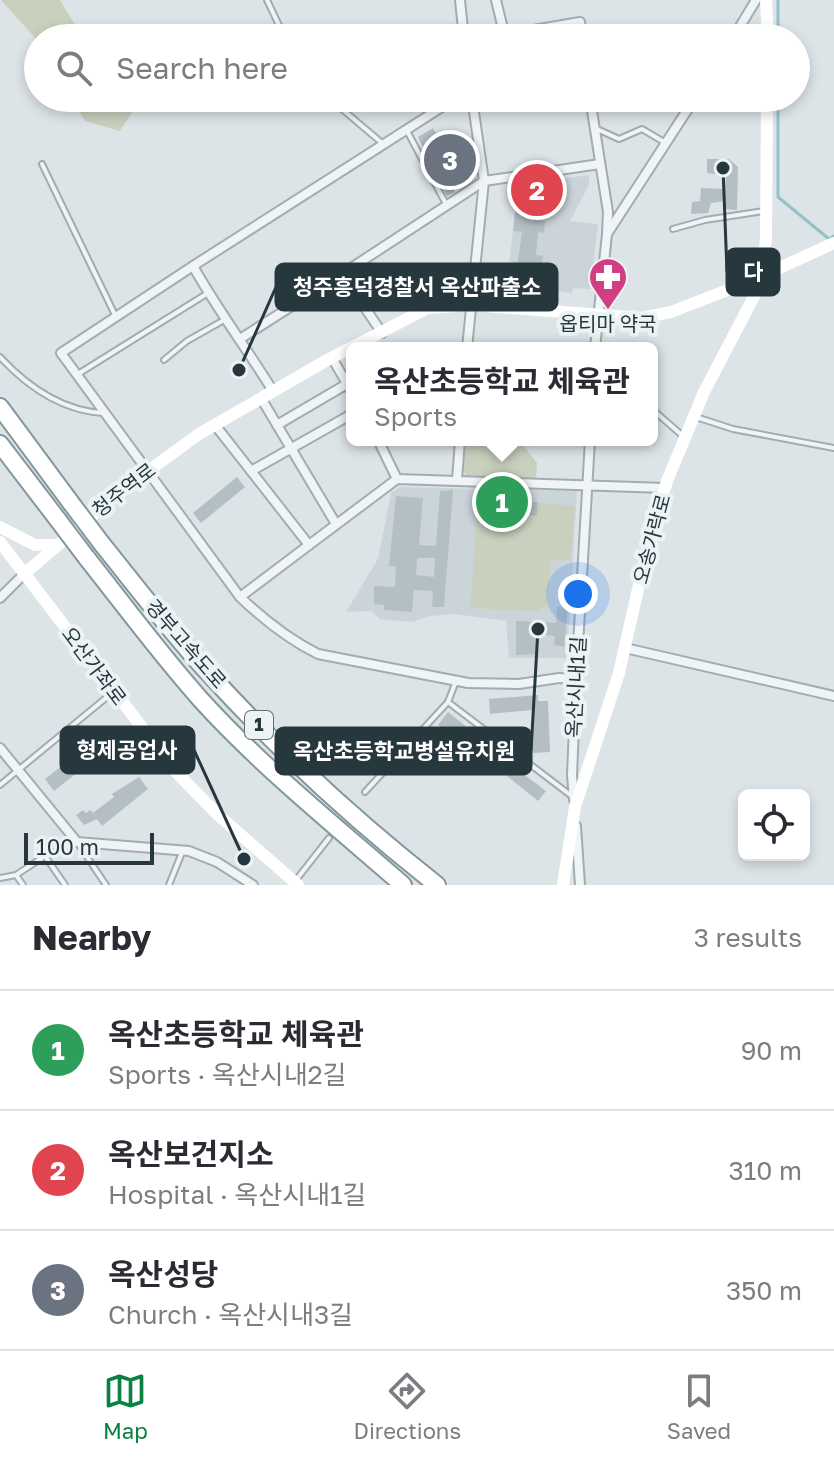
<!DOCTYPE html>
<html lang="en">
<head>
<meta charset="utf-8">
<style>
  body { margin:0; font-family:"Golos Text","Noto Sans KR",sans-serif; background:#f7f7f7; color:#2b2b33 }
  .controls { position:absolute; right:24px; bottom:24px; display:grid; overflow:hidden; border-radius:12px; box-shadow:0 4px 12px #0003 }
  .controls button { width:72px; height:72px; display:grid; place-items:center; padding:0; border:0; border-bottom:2px solid #e1e1e2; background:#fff; color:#2b2b33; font:40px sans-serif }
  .scale { position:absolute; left:24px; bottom:20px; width:130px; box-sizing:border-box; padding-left:8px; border:4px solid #26373e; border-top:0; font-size:22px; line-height:28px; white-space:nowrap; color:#26373e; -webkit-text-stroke:6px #ecf3f5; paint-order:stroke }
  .you { position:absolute; left:578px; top:594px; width:28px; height:28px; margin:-20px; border:6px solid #fff; border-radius:50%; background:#1a73e8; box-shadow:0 0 0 12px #1a73e833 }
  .badge { display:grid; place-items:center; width:52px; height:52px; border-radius:50%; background:#0b8043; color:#fff; font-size:26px; font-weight:700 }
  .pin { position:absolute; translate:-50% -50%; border:4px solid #fff; box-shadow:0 2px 8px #0006 }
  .popup { position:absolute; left:346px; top:342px; width:312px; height:104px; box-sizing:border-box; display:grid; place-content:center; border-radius:12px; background:#fff; filter:drop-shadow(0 2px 6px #0005); font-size:26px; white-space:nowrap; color:#7c7c81 }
  .popup b { font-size:30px; color:#2b2b33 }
  .popup::after { content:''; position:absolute; left:50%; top:100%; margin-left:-16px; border:16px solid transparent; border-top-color:#fff }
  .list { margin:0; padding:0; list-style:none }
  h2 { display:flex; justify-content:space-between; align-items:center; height:104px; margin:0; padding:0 32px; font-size:34px }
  h2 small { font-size:26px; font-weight:400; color:#7c7c81 }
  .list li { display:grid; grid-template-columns:52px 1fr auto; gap:24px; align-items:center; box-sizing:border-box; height:120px; padding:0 32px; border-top:2px solid #e1e1e2 }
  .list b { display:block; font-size:30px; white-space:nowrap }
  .list p { margin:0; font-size:26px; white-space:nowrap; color:#7c7c81 }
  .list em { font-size:26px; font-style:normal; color:#7c7c81 }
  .icon { flex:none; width:44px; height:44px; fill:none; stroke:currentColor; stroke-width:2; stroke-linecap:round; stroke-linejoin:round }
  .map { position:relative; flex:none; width:834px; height:885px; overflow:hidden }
  .search { position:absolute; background:#fff; box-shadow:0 4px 12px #0003; left:24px; right:24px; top:24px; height:88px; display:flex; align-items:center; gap:20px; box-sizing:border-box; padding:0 28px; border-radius:44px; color:#7c7c81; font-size:30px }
  .sheet { height:464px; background:#fff }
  nav { display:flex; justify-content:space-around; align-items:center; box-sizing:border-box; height:112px; border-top:2px solid #e1e1e2; background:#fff; font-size:22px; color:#7c7c81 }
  nav a { display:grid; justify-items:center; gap:4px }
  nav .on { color:#0b8043 }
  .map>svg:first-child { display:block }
  .built { fill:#cbd4d9 }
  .green { fill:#c9d1be }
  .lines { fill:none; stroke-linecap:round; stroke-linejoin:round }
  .stream { stroke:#97bfc9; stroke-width:3 }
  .building { fill:#b4bfc4; fill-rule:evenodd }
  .lane-casing { stroke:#a2adb1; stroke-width:8 }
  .street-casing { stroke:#a2adb1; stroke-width:12 }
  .highway-casing { stroke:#84979e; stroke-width:20 }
  .lane { stroke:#f0f4f6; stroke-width:4 }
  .street { stroke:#f0f4f6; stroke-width:8 }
  .secondary { stroke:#fff; stroke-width:12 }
  .highway { stroke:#fff; stroke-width:16 }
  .highway-bridge-casing { stroke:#84979e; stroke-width:20; stroke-linecap:butt }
  .highway-bridge { stroke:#fff; stroke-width:16 }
  .labels { text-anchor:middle; stroke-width:8; stroke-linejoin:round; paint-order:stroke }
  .shield { fill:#ecf3f5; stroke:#616f75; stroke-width:2 }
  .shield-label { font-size:18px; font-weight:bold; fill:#26373e }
  .poi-label { font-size:20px; fill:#26373e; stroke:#ecf3f5 }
  .street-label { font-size:20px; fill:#26373e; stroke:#ecf3f5 }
  .leader { fill:none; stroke:#26373e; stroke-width:3 }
  .callout-dot { fill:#26373e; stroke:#ecf3f5; stroke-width:3 }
  .callout { fill:#26373e; stroke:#26373e; stroke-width:3 }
  .callout-label { font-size:22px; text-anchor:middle; font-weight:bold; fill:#fff }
</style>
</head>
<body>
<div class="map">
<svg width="834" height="885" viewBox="0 0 834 885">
  <rect width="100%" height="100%" fill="#dde4e7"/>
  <g class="built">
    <path d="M589 175V185L570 221 598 224 590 289 573 288 572 293 513 285 509 265 517 197 515 185Z"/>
    <path d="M400 487 577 491 567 658H509L506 621 455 614 430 616 412 622 380 619 371 611 346 612 378 559 391 493Z"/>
  </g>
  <g class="green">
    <path d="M1 0H60L83 38H38V41Z"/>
    <path d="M71 98H124L133 111 120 131 85 121Z"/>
    <path d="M465 440H519L537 463 536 479 467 477 462 469Z"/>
    <path d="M539 503 575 506 570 560H551L547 605 537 611H528L470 608 477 512 537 517Z"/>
  </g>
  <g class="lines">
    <g class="stream">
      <path d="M778 38V0"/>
      <path d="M778 98V197L829 239 834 236"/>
    </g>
  </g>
  <g class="building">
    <path d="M433 128 446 152 455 148 462 164 452 170 458 182 452 185 455 192 447 196 418 137Z"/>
    <path d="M707 159H729L738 167 737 210 725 209V201L711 203 708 213 691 214 692 202 700 201 701 188 725 189 726 175 707 173Z"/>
    <path d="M553 182 555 205 547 206 546 201 530 203 529 195 521 196 520 186Z"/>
    <path d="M515 213 528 214 527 219 545 221 544 233 538 232 536 255 543 256 542 264H535L533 282 523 281 524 268 517 267 522 232 513 231Z"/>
    <path d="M237 477 245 487 201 523 193 513Z"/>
    <path d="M453 490 444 607H432L433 591 414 590 412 612 384 610V605L374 604V586L395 587 396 566H389L396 496 423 498 419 545 436 546 440 491ZM417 558H435L434 577 416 575Z"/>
    <path d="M485 494 523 495V502H538L537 516 488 512V506L484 505Z"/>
    <path d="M568 606 564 647 554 645 555 636 537 634 536 654 516 655V621L556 623 557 607Z"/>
    <path d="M538 695V701H548L550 752 533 753 532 710 490 714 489 699Z"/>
    <path d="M448 712 473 732 476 729 518 762 514 767 546 791 538 801 507 776 510 772 460 732 455 738 438 725Z"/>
    <path d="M103 733 113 744 54 791 45 779Z"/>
    <path d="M139 777 148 789 102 826 97 819 84 825 76 815 83 810 86 813 90 810 93 813 114 797 112 794Z"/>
  </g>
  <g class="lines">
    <g class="lane-casing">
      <g id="lane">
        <path d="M267 0 285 38"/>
        <path d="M329 98 382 143"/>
        <path d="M406 129 446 204"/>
        <path d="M597 129 619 139 642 129 664 142"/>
        <path d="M42 164 115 315"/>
        <path d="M673 229 705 220 764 211"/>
        <path d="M0 357C27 386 62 411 104 413"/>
        <path d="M164 360 187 341 224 320"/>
        <path d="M78 374 208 293"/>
        <path d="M652 409 684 437"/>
        <path d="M696 417 733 429 834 448"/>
        <path d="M448 702 573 797"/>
        <path d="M0 785 112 693"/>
        <path d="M365 792 448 702 456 681"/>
        <path d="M45 856 65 885"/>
        <path d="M16 875 23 885"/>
        <path d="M0 878 16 875 45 856 77 842 106 885"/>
        <path d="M296 880 329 838"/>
        <path d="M169 885 183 850"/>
      </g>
    </g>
    <g class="street-casing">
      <g id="street">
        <path d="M460 0 464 38"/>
        <path d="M496 0 505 37"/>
        <path d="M504 35 580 22 582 38"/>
        <path d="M733 38 756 0"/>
        <path d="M590 98 608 212 607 233"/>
        <path d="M193 266 456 98"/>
        <path d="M382 333 342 274 484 181 600 164"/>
        <path d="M240 339 342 274"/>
        <path d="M467 348 484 181 472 98"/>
        <path d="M595 348 607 234 695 98"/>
        <path d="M332 358 352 392"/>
        <path d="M273 391C247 349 217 309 193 266L61 353 240 597 309 545"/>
        <path d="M261 398 336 524"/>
        <path d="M215 425 309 545 397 479 665 488"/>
        <path d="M277 425 352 381"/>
        <path d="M378 440 397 479"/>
        <path d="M251 471 352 414"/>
        <path d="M457 480 460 440"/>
        <path d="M240 597C264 620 288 639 318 654L468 683 519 684 559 678 576 679"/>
        <path d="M0 598 24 574"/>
        <path d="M625 648 834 696"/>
        <path d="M0 748 77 842 189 851 217 862 253 885"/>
        <path d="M574 800 572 775 576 679 590 440"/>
        <path d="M576 826 580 885"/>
      </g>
    </g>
    <g class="highway-casing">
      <g id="highway">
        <path d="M0 407 71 503"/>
        <path d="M0 444 58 520"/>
        <path d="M102 544C135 585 168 628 203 667 275 747 353 819 437 885"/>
        <path d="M86 557C124 605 160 654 201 700 262 767 334 825 403 885"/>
      </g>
    </g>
    <use href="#lane" class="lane"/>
    <use href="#street" class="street"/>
    <g class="secondary">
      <path d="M766 0 768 38"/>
      <path d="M763 265 766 239 767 98"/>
      <path d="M756 279 761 283 769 282 773 271 834 243"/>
      <path d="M0 527 35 545H57"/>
      <path d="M0 542 177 773 218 815 298 885"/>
      <path d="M24 574 125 488 199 434 329 359 428 308 471 305 642 318 671 312 756 279"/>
      <path d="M563 885 575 807 619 673 645 558 667 481 704 392 761 283"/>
    </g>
    <use href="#highway" class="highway"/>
    <g class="highway-bridge-casing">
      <g id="highway-bridge">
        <path d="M71 503 102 544"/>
        <path d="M58 520 86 557"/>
      </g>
    </g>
    <use href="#highway-bridge" class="highway-bridge"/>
  </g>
  <defs>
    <g id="pharmacy-pin" transform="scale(2)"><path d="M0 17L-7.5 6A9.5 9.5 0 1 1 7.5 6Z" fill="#d13e83" stroke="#ecf3f5"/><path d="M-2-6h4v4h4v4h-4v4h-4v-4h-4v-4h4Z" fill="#fff"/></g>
  </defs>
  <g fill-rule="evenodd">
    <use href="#pharmacy-pin" x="608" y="277"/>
  </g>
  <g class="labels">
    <rect class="shield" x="245" y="711" width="28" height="28" rx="6"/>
    <g class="shield-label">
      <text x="259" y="731">1</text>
    </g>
    <g class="poi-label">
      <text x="608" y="331">옵티마 약국</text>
    </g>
    <g class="street-label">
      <text transform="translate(124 490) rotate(-38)" y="7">청주역로</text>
      <text transform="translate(652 539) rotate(-75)" y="7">오송가락로</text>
      <text transform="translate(186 644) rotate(49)" y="7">경부고속도로</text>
      <text transform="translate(94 666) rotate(53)" y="7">오산가좌로</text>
      <text transform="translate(576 687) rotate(-87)" y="7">옥산시내1길</text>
    </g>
  </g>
  <path class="leader" d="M723 168L727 272M239 370L276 287M244 859L194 750M538 629L531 751"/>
  <g class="callout-dot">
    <circle cx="723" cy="168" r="8"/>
    <circle cx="239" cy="370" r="8"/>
    <circle cx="244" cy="859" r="8"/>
    <circle cx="538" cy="629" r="8"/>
  </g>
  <g class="callout">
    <rect x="727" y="249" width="52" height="46" rx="8"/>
    <rect x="276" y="264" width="281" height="46" rx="8"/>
    <rect x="61" y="727" width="133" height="46" rx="8"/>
    <rect x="276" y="728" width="255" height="46" rx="8"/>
  </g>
  <g class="callout-label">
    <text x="753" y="280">다</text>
    <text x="417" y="295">청주흥덕경찰서 옥산파출소</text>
    <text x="127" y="758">형제공업사</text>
    <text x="404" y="759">옥산초등학교병설유치원</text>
  </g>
</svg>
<div class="controls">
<button><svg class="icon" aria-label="locate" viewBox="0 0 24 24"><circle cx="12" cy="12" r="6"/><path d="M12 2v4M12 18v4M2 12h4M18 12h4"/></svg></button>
</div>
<div class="scale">100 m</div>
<div class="you"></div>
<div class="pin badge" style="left:502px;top:502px;background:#2e9e5b">1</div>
<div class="popup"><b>옥산초등학교 체육관</b>Sports</div>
<div class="pin badge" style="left:537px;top:190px;background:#e0444e">2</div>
<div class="pin badge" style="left:450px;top:160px;background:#6b7280">3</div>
<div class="search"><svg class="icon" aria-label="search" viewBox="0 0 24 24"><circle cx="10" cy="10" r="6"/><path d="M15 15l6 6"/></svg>Search here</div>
</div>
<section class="sheet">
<h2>Nearby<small>3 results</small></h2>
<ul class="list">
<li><span class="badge" style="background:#2e9e5b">1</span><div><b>옥산초등학교 체육관</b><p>Sports · 옥산시내2길</p></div><em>90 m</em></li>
<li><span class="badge" style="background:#e0444e">2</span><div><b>옥산보건지소</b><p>Hospital · 옥산시내1길</p></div><em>310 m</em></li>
<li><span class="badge" style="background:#6b7280">3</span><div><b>옥산성당</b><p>Church · 옥산시내3길</p></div><em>350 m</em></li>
</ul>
</section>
<nav>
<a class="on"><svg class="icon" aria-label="map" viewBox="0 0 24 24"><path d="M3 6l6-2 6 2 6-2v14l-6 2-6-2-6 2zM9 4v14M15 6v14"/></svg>Map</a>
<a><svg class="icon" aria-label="directions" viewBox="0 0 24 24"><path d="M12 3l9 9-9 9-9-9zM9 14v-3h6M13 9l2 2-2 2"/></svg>Directions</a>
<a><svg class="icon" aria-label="saved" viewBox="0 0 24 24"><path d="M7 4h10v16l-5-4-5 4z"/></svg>Saved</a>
</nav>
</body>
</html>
